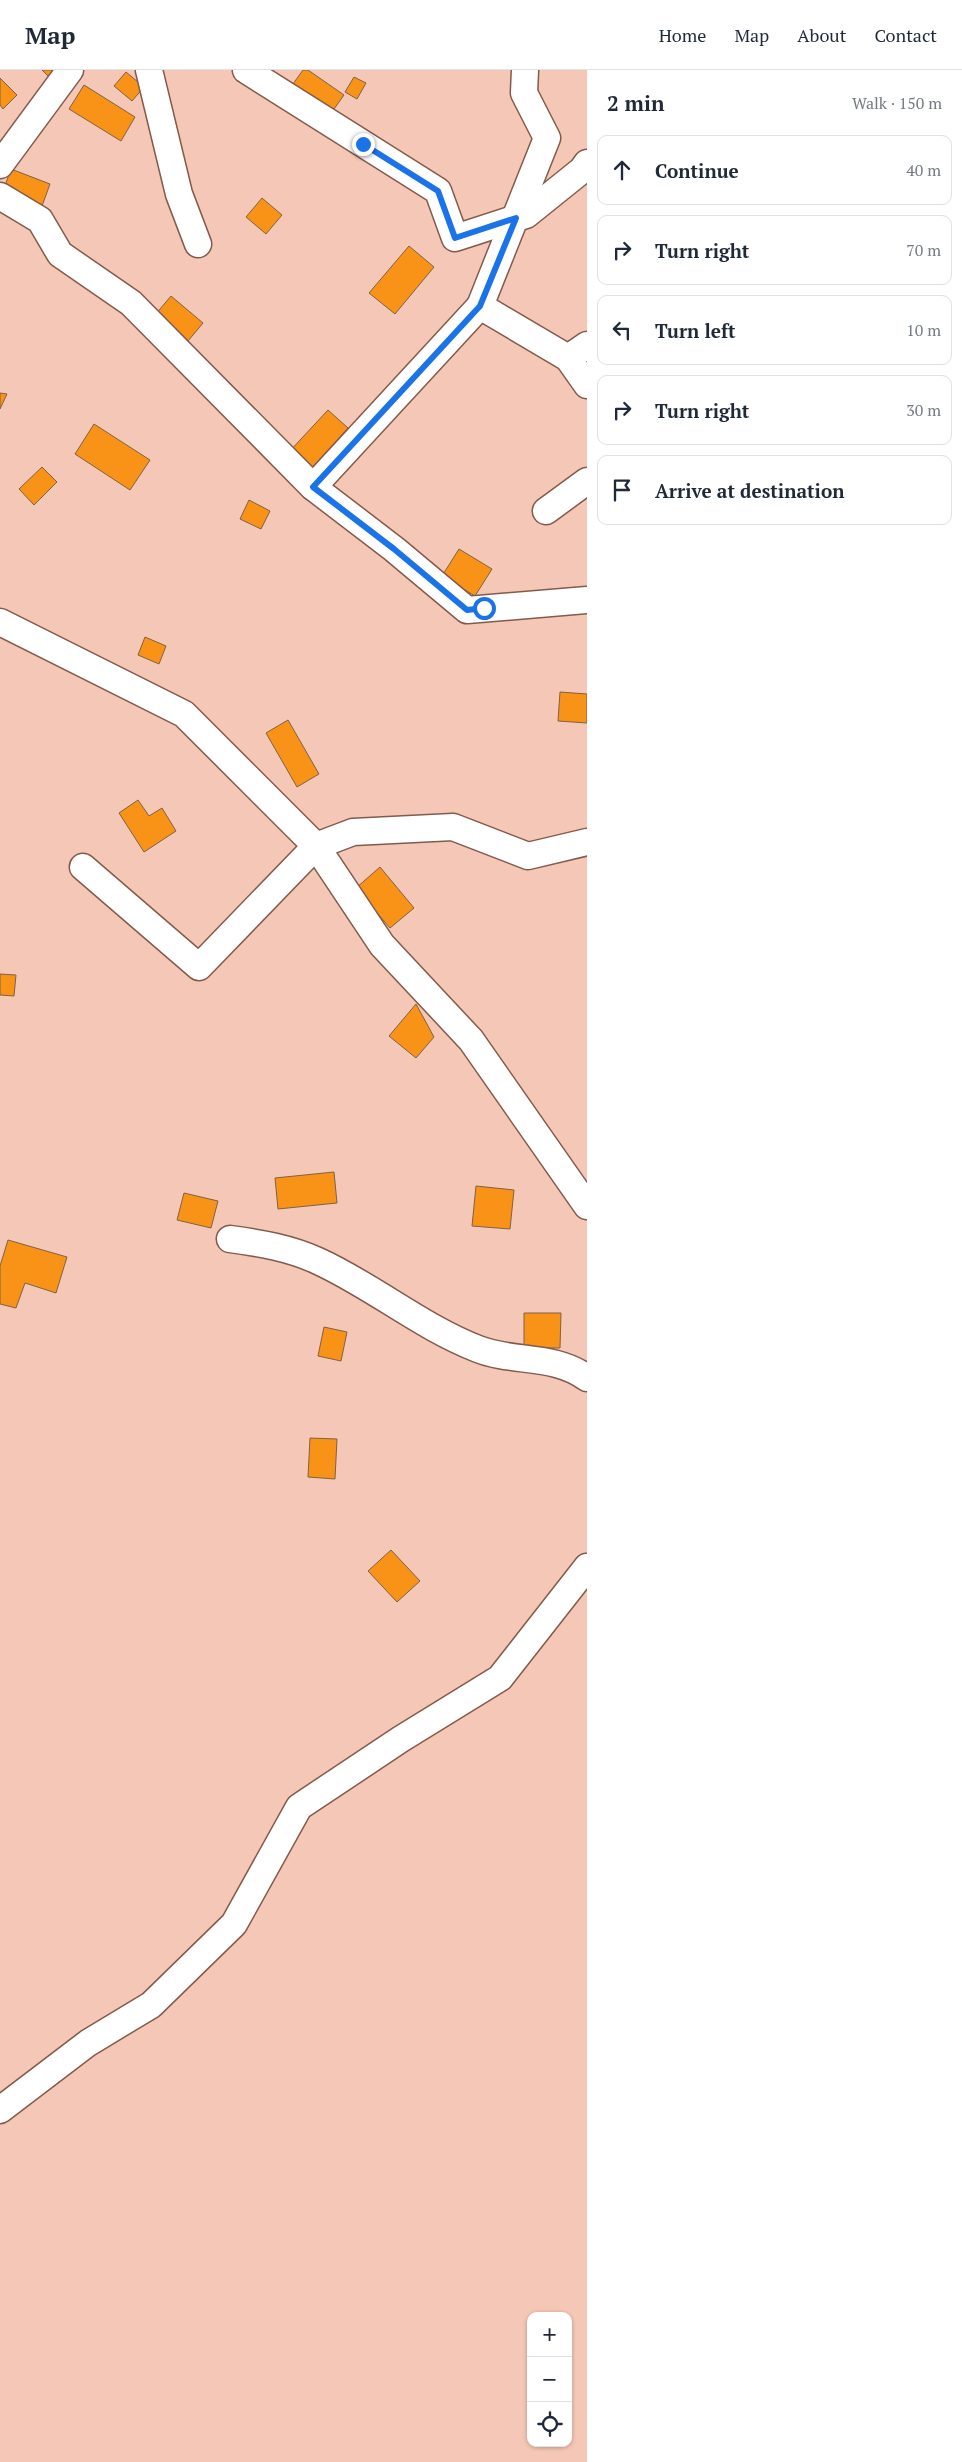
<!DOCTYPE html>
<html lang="en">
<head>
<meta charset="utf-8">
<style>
  body { margin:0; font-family:"PT Serif",serif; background:#f2f2f3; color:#1f2937 }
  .controls { position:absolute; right:15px; bottom:15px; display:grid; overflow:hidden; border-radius:10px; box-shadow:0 1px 4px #0004 }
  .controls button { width:45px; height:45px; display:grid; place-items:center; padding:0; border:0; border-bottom:1px solid #e0e1e3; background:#fff; color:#1f2937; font:25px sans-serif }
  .stop { position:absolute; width:15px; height:15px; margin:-11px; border:4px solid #1a73e8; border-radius:50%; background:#fff }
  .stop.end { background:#1a73e8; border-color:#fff; box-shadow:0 1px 5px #0008 }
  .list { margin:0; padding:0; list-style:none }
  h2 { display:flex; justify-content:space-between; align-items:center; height:65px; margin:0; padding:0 20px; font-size:21px }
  h2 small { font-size:16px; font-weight:400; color:#747a83 }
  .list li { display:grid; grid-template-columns:32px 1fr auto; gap:15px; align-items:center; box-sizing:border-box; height:70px; margin:0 10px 10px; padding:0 10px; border:1px solid #e0e1e3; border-radius:10px }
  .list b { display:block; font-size:19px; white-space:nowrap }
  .list em { font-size:16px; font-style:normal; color:#747a83 }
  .icon { flex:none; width:28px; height:28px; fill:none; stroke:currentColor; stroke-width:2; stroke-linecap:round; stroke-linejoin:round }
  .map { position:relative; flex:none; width:587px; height:2392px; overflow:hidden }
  header { display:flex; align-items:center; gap:30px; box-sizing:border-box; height:70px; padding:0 25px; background:#fff; border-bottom:1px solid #e0e1e3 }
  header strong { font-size:24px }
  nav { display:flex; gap:28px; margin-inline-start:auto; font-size:18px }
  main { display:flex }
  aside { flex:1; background:#fff }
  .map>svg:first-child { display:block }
  .building { fill:#f89317; stroke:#806146 }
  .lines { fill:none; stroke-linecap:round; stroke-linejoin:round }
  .street-casing { stroke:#825b4c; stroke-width:29 }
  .street { stroke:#fff; stroke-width:26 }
  .route { stroke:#1a73e8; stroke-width:6 }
</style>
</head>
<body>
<header>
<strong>Map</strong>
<nav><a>Home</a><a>Map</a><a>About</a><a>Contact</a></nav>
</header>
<main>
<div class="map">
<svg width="587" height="2392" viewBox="0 0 587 2392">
  <rect width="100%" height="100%" fill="#f4c7b6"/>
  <g class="building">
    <path d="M42 0H59L50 8Z"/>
    <path d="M303 0H308L344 25 329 46 290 18Z"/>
    <path d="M126 2 144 17 132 31 114 16Z"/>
    <path d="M354 7 366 13 357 29 345 22Z"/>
    <path d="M0 8 17 25 3 39 0 35Z"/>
    <path d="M84 15 135 47 121 71 69 39Z"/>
    <path d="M11 99 50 114 42 136 3 121Z"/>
    <path d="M262 128 282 145 266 164 246 147Z"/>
    <path d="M409 176 434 197 395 244 369 223Z"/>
    <path d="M171 226 203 253 188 271 155 245Z"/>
    <path d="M0 323 7 324 0 339Z"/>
    <path d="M328 340 348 358 309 401 288 383Z"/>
    <path d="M94 354 150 390 130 420 75 384Z"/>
    <path d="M42 397 57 412 34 435 19 419Z"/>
    <path d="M249 430 270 441 261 459 240 449Z"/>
    <path d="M459 479 492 499 475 526 442 506Z"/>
    <path d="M145 567 166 576 159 594 138 585Z"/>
    <path d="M560 622 587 624V653L558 651Z"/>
    <path d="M288 650 319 704 297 717 266 663Z"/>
    <path d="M138 730 149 746 162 738 176 761 144 782 119 743Z"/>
    <path d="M380 797 414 838 390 858 356 818Z"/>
    <path d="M0 904 16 905 14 926 0 925Z"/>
    <path d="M416 934 434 967 416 988 389 966Z"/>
    <path d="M334 1102 337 1133 278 1139 275 1108Z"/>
    <path d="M476 1116 514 1120 510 1159 472 1156Z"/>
    <path d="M184 1123 218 1131 211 1158 177 1150Z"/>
    <path d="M8 1170 67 1187 56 1223 25 1213 16 1238 0 1234V1196Z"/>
    <path d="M524 1243H561L560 1278H524Z"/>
    <path d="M324 1257 347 1262 341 1291 318 1286Z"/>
    <path d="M310 1368 337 1369 335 1409 308 1407Z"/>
    <path d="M391 1480 420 1511 397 1532 368 1501Z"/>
  </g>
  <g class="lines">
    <g class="street-casing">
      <g id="street">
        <path d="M149 0 179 124 198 174"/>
        <path d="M246 0 438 121 455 168 526 145 582 100 587 93"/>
        <path d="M0 95 70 0"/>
        <path d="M0 126 40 150 60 184 131 233 313 417 394 479 467 540 587 530"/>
        <path d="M480 236 547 68 524 23 525 0"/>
        <path d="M568 288 587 315"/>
        <path d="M313 417 480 236 568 288 587 275"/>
        <path d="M546 441 587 411"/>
        <path d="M0 552 184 644 316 776 382 875 471 970 587 1136"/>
        <path d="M83 797 199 897 316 776 353 762 453 757 528 786 587 772"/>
        <path d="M230 1169C260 1173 290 1178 318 1191 373 1216 421 1257 478 1279 514 1293 554 1284 587 1308"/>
        <path d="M0 2040 88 1973 151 1935 234 1854 299 1737 401 1669 500 1608 587 1497"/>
      </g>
    </g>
    <use href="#street" class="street"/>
  </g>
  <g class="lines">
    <path class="route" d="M363 74 438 121 455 168 516 148 480 236 313 417 394 479 467 540 484 538"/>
  </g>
</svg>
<div class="controls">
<button>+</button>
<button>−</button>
<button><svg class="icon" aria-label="locate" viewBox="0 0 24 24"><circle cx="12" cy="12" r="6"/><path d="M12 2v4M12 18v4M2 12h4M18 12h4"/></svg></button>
</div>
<div class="stop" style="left:484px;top:538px"></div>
<div class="stop end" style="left:363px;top:74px"></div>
</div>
<aside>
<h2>2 min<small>Walk · 150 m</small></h2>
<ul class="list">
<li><svg class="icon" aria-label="ahead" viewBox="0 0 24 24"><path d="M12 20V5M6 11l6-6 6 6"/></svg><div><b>Continue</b></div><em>40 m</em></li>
<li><svg class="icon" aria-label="right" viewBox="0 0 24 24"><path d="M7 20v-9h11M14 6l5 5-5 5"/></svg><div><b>Turn right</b></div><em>70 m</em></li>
<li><svg class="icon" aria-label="left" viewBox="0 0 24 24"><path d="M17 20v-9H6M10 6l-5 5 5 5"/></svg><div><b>Turn left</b></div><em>10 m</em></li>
<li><svg class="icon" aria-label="right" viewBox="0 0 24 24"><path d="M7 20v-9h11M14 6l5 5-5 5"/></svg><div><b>Turn right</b></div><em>30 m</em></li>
<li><svg class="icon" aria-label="arrive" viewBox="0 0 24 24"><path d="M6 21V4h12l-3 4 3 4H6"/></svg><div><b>Arrive at destination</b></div></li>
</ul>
</aside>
</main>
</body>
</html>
